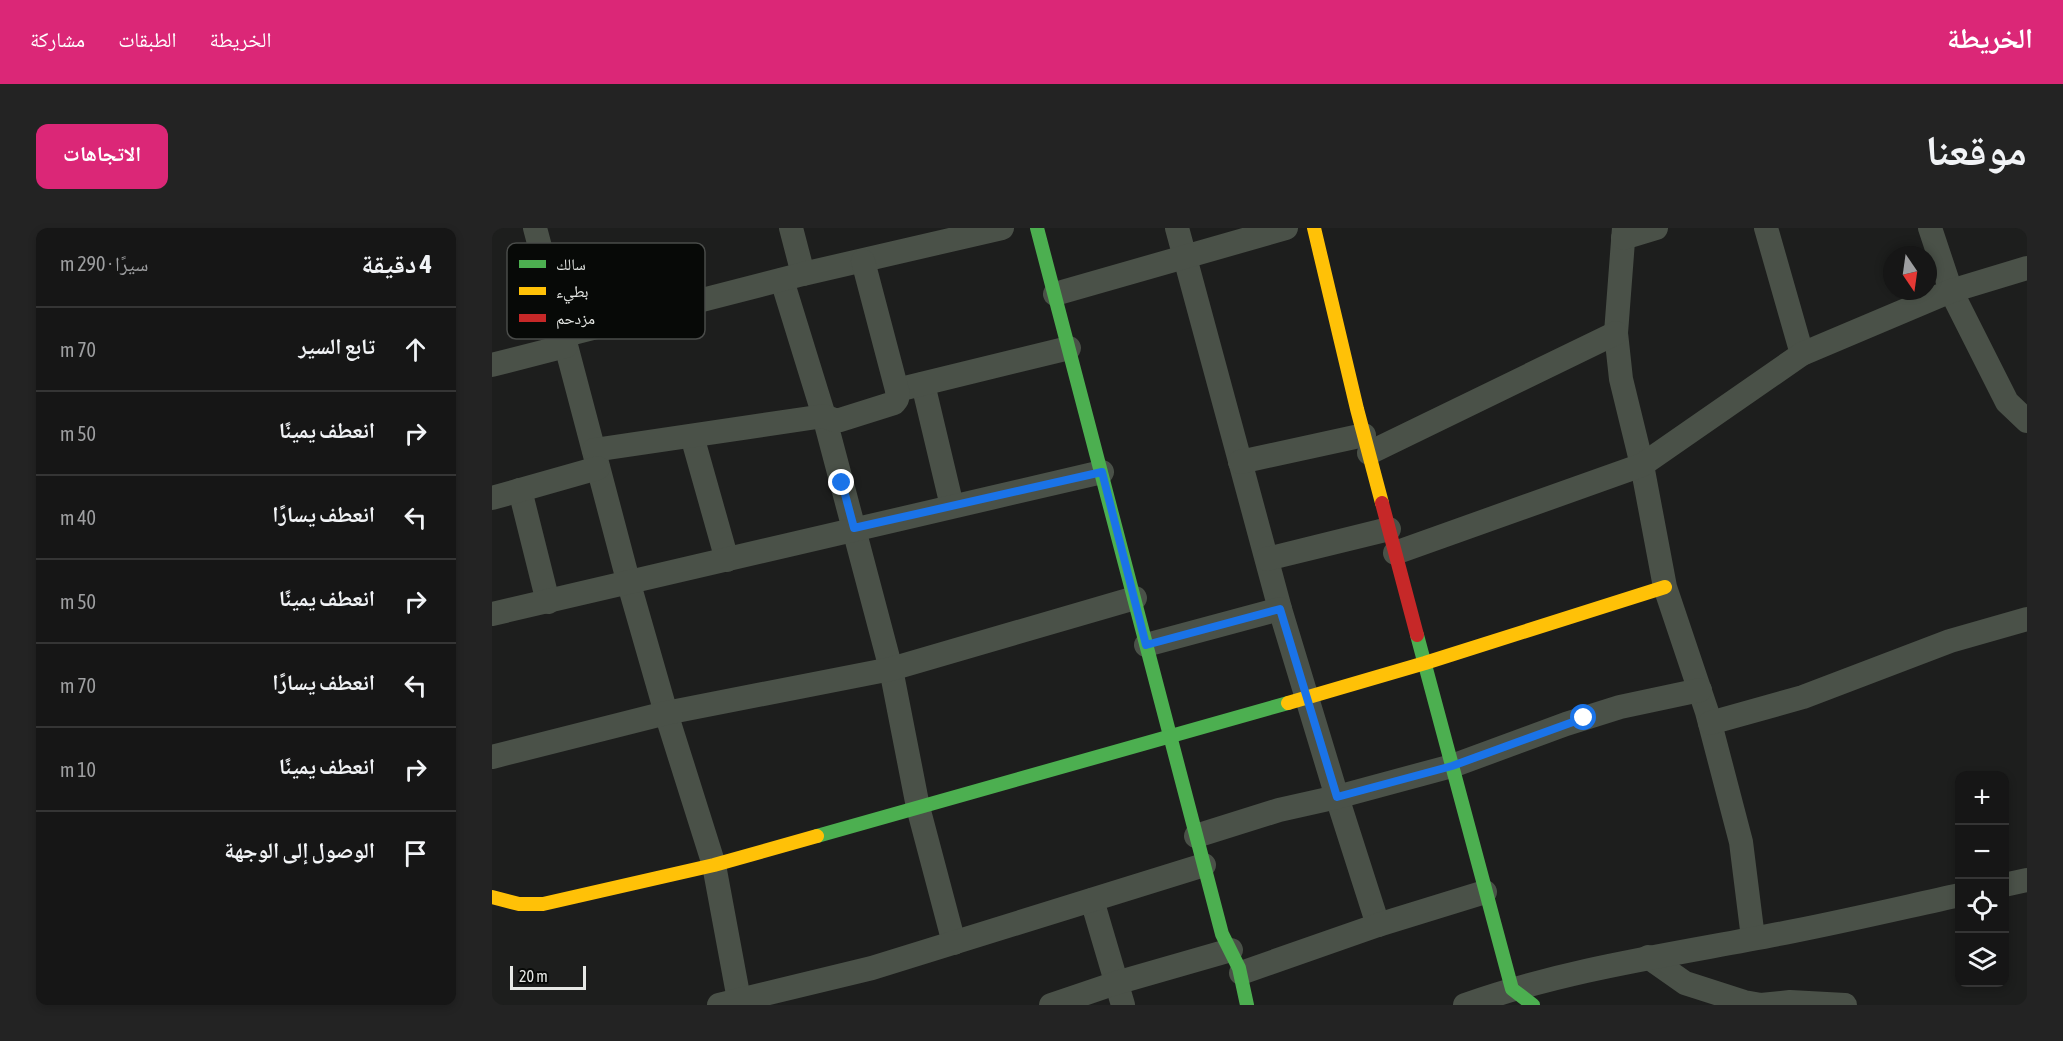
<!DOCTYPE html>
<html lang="ar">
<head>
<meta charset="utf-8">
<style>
  body { margin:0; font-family:"Asap Condensed","Noto Naskh Arabic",sans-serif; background:#232323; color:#f1f3f6; direction:rtl }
  .controls { position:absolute; right:18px; bottom:18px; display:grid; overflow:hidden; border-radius:12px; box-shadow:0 3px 9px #0003 }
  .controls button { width:54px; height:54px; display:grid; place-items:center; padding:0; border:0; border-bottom:2px solid #353535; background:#161616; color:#f1f3f6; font:30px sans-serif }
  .compass { position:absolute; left:1391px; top:18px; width:54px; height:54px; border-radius:50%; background:#161616; box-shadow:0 3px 9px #0003; rotate:167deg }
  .scale { position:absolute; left:18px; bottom:15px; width:76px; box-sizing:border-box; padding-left:6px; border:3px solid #e6e8e5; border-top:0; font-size:16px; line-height:21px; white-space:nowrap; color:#e6e8e5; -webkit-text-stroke:4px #070907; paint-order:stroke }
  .stop { position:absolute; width:18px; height:18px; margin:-14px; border:4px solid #1a73e8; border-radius:50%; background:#fff }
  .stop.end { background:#1a73e8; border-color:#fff; box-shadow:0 2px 6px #0008 }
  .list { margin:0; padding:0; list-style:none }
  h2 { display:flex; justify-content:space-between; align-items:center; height:78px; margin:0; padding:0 24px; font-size:26px }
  h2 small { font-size:20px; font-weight:400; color:#9e9fa1 }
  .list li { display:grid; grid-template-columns:39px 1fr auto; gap:18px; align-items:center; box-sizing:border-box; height:84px; padding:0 24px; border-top:2px solid #353535 }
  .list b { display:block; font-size:22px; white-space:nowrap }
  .list em { font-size:20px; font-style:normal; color:#9e9fa1 }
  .icon { flex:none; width:33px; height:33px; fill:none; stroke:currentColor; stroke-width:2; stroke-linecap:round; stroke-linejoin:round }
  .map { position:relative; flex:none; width:1535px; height:777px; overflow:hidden; direction:ltr; border-radius:12px }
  header { display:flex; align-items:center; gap:36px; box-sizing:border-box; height:84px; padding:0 30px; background:#db2777; color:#fff }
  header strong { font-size:28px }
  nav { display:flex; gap:33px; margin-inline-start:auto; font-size:21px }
  .intro { display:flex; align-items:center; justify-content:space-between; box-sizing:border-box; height:144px; padding:0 36px }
  h1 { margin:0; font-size:42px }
  .button { padding:15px 27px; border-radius:12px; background:#db2777; color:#fff; font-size:21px; font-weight:700 }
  main { display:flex; gap:36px; padding:0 36px }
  aside { flex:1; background:#161616; border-radius:12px; box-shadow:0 3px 9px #0003 }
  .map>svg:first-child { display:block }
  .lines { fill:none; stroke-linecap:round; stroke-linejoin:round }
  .street { stroke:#4a5148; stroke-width:24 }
  .fast { stroke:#4caf50; stroke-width:14 }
  .slow { stroke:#ffc107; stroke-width:14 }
  .jam { stroke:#c62828; stroke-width:14 }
  .route { stroke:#1a73e8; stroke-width:8 }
  .key { fill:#070907; stroke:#4a4c4a; stroke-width:1.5 }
  .key-label { font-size:16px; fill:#e6e8e5 }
</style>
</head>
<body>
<header>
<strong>الخريطة</strong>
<nav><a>الخريطة</a><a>الطبقات</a><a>مشاركة</a></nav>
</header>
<div class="intro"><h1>موقعنا</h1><a class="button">الاتجاهات</a></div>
<main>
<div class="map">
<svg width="1535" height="777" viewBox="0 0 1535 777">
  <rect width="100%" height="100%" fill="#1d1e1d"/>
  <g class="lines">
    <g class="street">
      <path d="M43 0 137 356 174 485 222 637 248 777"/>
      <path d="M299 0 311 46"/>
      <path d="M685 0 788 381 845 569 886 697"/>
      <path d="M1132 0 1124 105 1129 151 1150 237 1173 359 1215 484 1249 614 1261 710"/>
      <path d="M1274 0 1310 126"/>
      <path d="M1438 0 1459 63 1515 174 1535 193"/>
      <path d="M1131 10 1164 0"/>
      <path d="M290 52 332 188 399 441 426 579 462 715"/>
      <path d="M563 66 794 0"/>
      <path d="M70 108 311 46 510 0"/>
      <path d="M0 137 74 118"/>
      <path d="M431 156 460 278"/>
      <path d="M405 162 577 120"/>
      <path d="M200 208 235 332"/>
      <path d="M102 222 332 188 342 192H348L402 175 405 171 406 166 371 33"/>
      <path d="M877 225 1124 105"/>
      <path d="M748 234 872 207"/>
      <path d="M28 262 56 374"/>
      <path d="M0 270 106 240"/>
      <path d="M903 325 1150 237 1310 126 1459 63 1535 40"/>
      <path d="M775 331 897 301"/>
      <path d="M0 386C204 340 406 290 610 244"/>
      <path d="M654 417 788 381"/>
      <path d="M1218 495 1311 469 1458 413 1535 391"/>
      <path d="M0 529 174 485 399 441 643 370"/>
      <path d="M704 608 787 582 845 569 960 538 1074 496 1128 479 1208 462"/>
      <path d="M1512 657 1535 652"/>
      <path d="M600 672 631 777"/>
      <path d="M1156 729 1193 755 1252 774 1269 777 1298 774 1353 777"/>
      <path d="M749 745 886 697 993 664"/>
      <path d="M227 777 380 740 712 637"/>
      <path d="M559 777 624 755 739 722"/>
      <path d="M973 777C1080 739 1192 725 1302 703 1358 692 1413 679 1468 667"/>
    </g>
    <g class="fast">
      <path d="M545 0 730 706 747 740 755 777"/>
      <path d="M925 407 1020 761 1041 777"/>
      <path d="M325 608 796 475"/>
    </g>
    <g class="slow">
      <path d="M822 0 865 181 890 275"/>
      <path d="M796 475 933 435 1173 359"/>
      <path d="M0 669 27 676H51L222 637 325 608"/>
    </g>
    <path class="jam" d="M890 275 925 407"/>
  </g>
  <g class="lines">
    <path class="route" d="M350 255 362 300 610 244 654 417 788 381 845 569 960 538 1092 490"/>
  </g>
  <rect x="15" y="15" width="198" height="96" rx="9" class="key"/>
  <rect x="27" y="32" width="27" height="8" fill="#4caf50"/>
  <rect x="27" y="59" width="27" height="8" fill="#ffc107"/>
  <rect x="27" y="86" width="27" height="8" fill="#c62828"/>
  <g class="key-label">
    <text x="64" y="42">سالك</text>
    <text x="64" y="69">بطيء</text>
    <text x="64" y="96">مزدحم</text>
  </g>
</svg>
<div class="controls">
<button>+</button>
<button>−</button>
<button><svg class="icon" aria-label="locate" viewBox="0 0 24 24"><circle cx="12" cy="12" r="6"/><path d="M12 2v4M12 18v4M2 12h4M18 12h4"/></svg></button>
<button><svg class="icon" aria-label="layers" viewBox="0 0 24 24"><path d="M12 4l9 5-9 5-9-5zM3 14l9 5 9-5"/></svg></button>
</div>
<svg class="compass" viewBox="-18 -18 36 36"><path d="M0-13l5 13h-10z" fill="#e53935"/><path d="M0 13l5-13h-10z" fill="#9e9fa1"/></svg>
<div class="scale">20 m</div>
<div class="stop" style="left:1092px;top:490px"></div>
<div class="stop end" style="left:350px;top:255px"></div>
</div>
<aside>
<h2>4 دقيقة<small>سيرًا · 290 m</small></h2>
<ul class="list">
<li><svg class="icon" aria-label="ahead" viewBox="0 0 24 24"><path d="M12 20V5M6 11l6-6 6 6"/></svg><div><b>تابع السير</b></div><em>70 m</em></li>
<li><svg class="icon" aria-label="right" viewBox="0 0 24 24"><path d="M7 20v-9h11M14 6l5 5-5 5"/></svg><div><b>انعطف يمينًا</b></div><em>50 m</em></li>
<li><svg class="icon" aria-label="left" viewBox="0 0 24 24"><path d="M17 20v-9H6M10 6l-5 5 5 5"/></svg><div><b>انعطف يسارًا</b></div><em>40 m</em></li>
<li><svg class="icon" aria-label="right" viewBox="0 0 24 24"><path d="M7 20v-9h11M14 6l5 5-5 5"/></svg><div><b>انعطف يمينًا</b></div><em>50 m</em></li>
<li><svg class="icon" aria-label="left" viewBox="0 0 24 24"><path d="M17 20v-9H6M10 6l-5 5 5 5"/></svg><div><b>انعطف يسارًا</b></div><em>70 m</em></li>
<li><svg class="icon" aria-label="right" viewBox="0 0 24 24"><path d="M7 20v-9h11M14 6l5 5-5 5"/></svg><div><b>انعطف يمينًا</b></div><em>10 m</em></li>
<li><svg class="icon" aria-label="arrive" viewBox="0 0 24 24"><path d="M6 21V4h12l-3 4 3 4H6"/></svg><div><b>الوصول إلى الوجهة</b></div></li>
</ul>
</aside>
</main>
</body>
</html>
